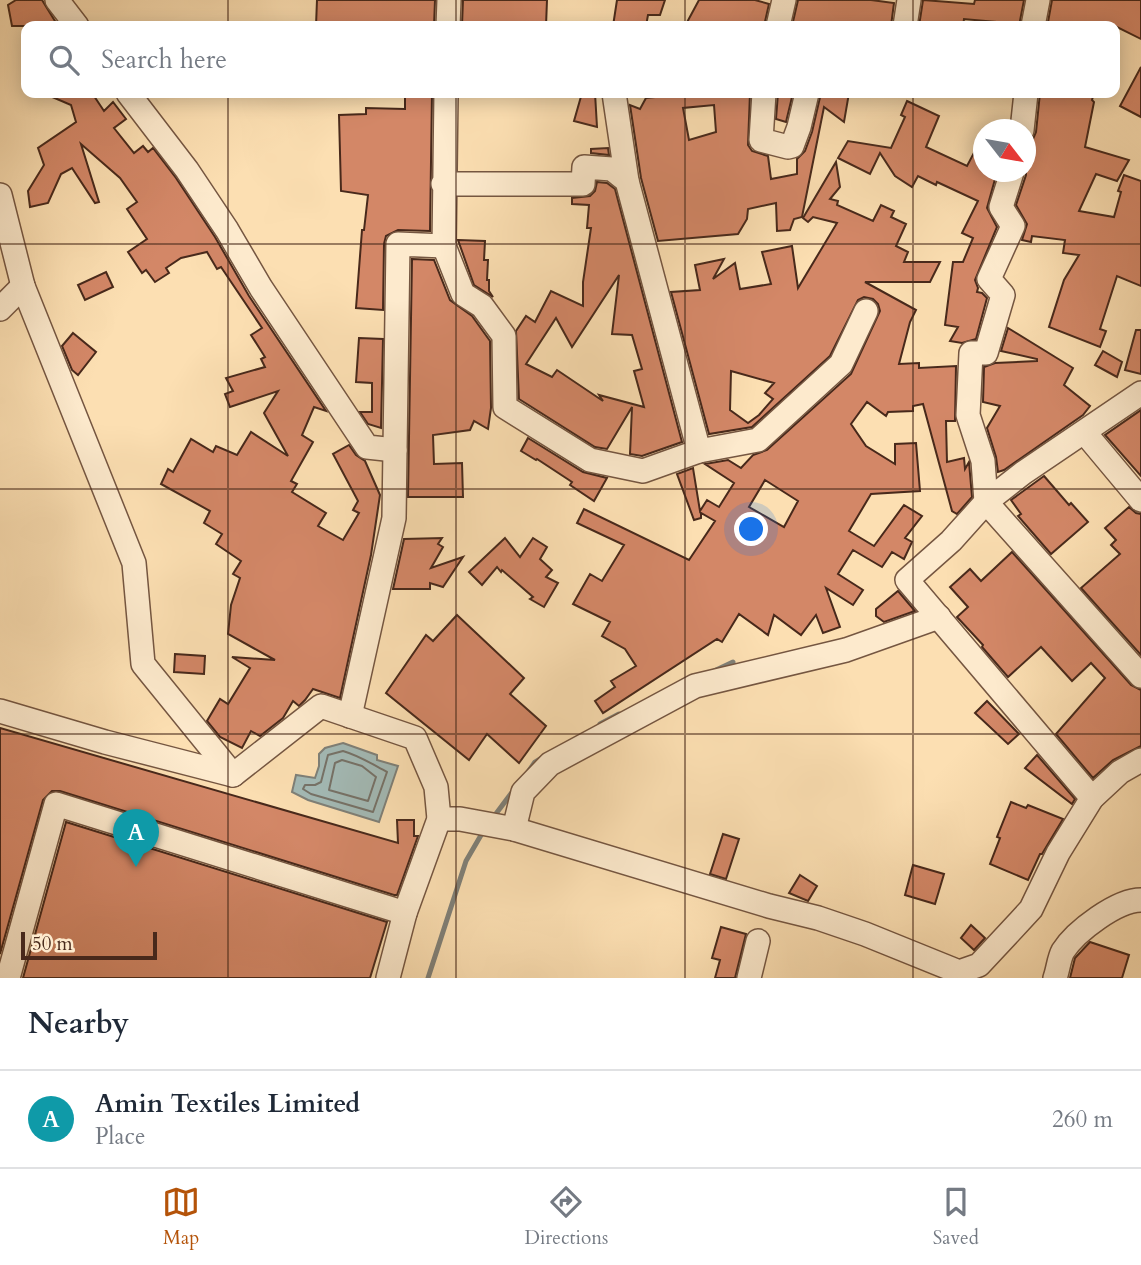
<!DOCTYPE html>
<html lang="en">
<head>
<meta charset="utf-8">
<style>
  body { margin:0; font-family:Cardo,serif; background:#f2f2f3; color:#1f2937 }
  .compass { position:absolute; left:973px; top:119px; width:63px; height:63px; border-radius:50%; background:#fff; box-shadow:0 4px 18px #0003; rotate:121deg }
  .scale { position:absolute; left:21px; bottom:18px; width:136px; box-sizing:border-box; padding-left:7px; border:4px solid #48291b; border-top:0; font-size:19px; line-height:24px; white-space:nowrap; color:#48291b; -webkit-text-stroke:5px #fdeacd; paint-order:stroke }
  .you { position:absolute; left:752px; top:530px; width:24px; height:24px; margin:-18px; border:5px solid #fff; border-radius:50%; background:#1a73e8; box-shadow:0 0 0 10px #1a73e833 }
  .badge { display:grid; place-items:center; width:46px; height:46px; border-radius:50%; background:#b45309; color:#fff; font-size:23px; font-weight:700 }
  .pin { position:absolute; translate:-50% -58px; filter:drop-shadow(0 2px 4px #0008) }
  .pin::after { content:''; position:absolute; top:37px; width:24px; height:21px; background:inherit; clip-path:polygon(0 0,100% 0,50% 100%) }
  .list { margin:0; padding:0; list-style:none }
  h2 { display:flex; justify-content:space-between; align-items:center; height:91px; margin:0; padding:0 28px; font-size:30px }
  h2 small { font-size:23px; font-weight:400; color:#747a83 }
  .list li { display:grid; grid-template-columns:46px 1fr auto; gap:21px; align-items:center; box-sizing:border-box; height:98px; padding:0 28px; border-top:2px solid #e0e1e3 }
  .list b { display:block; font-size:26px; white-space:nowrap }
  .list p { margin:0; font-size:23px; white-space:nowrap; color:#747a83 }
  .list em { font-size:23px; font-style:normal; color:#747a83 }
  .icon { flex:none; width:38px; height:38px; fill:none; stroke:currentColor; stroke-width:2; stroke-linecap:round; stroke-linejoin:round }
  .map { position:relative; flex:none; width:1141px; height:978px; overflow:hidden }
  .search { position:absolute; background:#fff; box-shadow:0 4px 18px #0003; left:21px; right:21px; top:21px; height:77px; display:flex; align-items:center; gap:18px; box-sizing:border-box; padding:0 24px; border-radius:14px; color:#747a83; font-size:26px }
  .sheet { height:189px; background:#fff }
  nav { display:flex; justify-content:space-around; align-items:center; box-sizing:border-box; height:98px; border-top:2px solid #e0e1e3; background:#fff; font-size:19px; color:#747a83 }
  nav a { display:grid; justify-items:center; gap:4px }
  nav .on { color:#b45309 }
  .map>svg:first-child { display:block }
  .water { fill:#a3bab6; stroke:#7f8078; stroke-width:2 }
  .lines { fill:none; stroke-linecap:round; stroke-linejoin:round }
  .shore { stroke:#767268; stroke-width:2 }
  .stream { stroke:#7f8078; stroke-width:5 }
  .building { fill:#d38767; stroke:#48291b; stroke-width:2; fill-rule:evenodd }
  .minor-casing { stroke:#755641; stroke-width:26 }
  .minor { stroke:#fdeacd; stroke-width:23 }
  .grid { fill:none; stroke:#48291b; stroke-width:2; stroke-opacity:0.55 }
</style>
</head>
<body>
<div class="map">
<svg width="1141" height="978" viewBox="0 0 1141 978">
  <rect width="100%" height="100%" fill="#fcdfb2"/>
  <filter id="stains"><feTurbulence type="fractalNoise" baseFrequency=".00286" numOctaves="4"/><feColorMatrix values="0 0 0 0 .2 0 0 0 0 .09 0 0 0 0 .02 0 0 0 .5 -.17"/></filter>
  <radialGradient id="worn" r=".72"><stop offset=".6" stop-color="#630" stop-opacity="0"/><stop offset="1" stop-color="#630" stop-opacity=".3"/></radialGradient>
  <path class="water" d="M343 743 377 755V760L398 766 379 822 308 800 292 792 296 775 315 778 319 766V754L325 748Z"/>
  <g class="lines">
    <g class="shore">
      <path d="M343 751C360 756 372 764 387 772L373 812 311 794 303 789 305 785H315L321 782 328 755Z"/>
      <path d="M342 760 362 766 376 777 368 801 329 790 335 763Z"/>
    </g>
    <g class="stream">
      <path d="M714 671 733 662"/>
      <path d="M600 724 619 714"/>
      <path d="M528 772 535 762 543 757"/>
      <path d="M492 819 513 791"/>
      <path d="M428 978 466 861 484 830"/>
    </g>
  </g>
  <g class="building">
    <path d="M16 0H42L58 26H12L8 5Z"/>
    <path d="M317 0H435L434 26H316Z"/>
    <path d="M463 0H547L546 26 462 25Z"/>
    <path d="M617 0H665L660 15H648L646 26H613Z"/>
    <path d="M699 0H755L769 4 764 26H685Z"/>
    <path d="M798 0H871L894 3 891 26H792Z"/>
    <path d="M923 0 974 4 975 0H1024L1019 26H996V22L964 19 963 26H919Z"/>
    <path d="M1052 0H1141V39L1115 26H1071L1048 22Z"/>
    <path d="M1141 67V117L1120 106Z"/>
    <path d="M43 93H92L104 111 113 102 126 119 114 128 134 153 143 146 148 152 153 148 176 178 215 237 249 296 326 411 314 407 302 435 313 442 291 481 297 484 292 492 326 513 318 526 343 540 359 513 353 510 358 501 333 454 349 445 356 455 365 461 380 495 371 555 340 698 313 689 305 700 299 706 293 701 283 718 260 736 251 731 242 748 220 737 207 721 220 699 228 704 250 668 232 657 275 660 228 634 231 605 240 578 233 574 241 561 216 544 222 534 204 523 210 511 161 484 168 469 173 472 191 439 213 452 216 446 237 455 251 432 288 456 264 413 278 391 230 407 225 394 233 391 226 378 265 367 261 359 265 357 251 335 262 328 221 267 217 269 207 252 181 258 166 268 169 273 155 282 146 270 142 273 128 252 147 239 127 209 137 202 120 178 81 144 99 202 95 203 72 168 61 174 48 203 30 207 28 191 44 165 38 148 76 122 71 105Z"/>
    <path d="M405 93H432L430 231 398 230 386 236 384 244 383 310 356 308 362 230H364L368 195 341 191 339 115 366 114V108L405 109Z"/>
    <path d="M582 93H595L597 127 574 121Z"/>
    <path d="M692 93H750L748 145 752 151 768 156 771 179 797 174V159L805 151 812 132 821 93H849L844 122 824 107 802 217 794 219 790 230 777 231 776 203 748 209 747 219 738 234 658 241 641 178 630 105 640 109 646 98ZM714 105 716 132 689 140 683 108Z"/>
    <path d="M778 93H793L786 122 776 119Z"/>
    <path d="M1040 93H1094L1092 100 1094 102 1085 147 1129 160 1117 181 1096 174 1079 211 1114 217 1121 192 1118 191 1124 175 1141 181V286L1117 276 1100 329 1106 331 1100 347 1049 327 1064 280 1079 255 1063 253 1065 240 1032 236 1031 242 1022 240 1027 224 1016 205 1026 175V143L1033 139 1036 132Z"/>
    <path d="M907 101 939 116 926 147 967 166 984 134V172H997L987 208 997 227 975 280 978 288 977 292 982 293 987 298 976 339 962 343 950 341 958 327 945 325 953 262H963L973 238 962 233 978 201 937 182 936 185 918 176 912 187 895 176 880 153 870 174 838 158 848 141 891 148 905 117 901 115Z"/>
    <path d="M608 148 609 155 591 153V149Z"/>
    <path d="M836 162 840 187 830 199 838 201 837 205 873 221 881 205 894 211 891 217 906 224 896 246 908 252 904 262H940L930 282H865L916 310 910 322 899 364 919 363V368L956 366 955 421H946L947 462 964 458 965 469 969 462 972 497 957 514 952 511 923 404 913 406V411L888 412 886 416 867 402 851 424 866 446 895 464V444L916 443 920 491 871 494 849 531 874 546 904 505 922 516 905 538 912 542 904 559 892 552 882 567 853 550 838 574 863 590 853 605 826 588 840 627 823 633 816 615 801 635 774 615 768 635 739 614 722 642 717 639 603 713 595 701 615 687 611 681 636 666 625 649 602 636 610 622 573 604 590 574 602 581 624 545 577 523 584 509 689 560 715 521 701 513V518L694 520 677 474 693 468 700 511 707 500 719 507 734 483 705 464 728 460 741 468 753 455 767 450 851 374 880 311 878 304 873 299 864 297 858 300 830 356 752 427 709 434 671 292 700 290 695 265 724 259 713 279 735 263 740 289 771 284 762 252 792 246 798 288 837 223 813 217 808 222 803 218ZM731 371 774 383 765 393 773 399 759 415 748 423 730 410ZM765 480 798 501 784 527 749 507Z"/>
    <path d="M597 182 607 183 615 189 682 442 642 456 630 454 632 407 607 449 595 447 519 399 516 331 526 316 535 322 551 291 583 306V282L591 228H587L589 205 572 204V198L590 196 595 191ZM619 275 612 334 632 335 642 369 634 371 644 407 599 395 603 401 557 370 552 377 526 364 556 318 572 347Z"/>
    <path d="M458 240 485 241 484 260H488L487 280H489V291L493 297 474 285Z"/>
    <path d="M412 259 434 260 450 300 472 316 490 341 491 408 488 429 474 421 470 430 433 435 434 464 462 463 463 497H408Z"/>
    <path d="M106 272 113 287 85 300 78 285Z"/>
    <path d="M1008 328 1073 368 1064 385 1090 406 1083 415 1004 470 998 472 996 457 987 428 1000 406 983 402 984 367 995 363 1037 361V359L1001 351Z"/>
    <path d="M1136 330H1141V374L1125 370Z"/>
    <path d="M73 333 96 352 78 375 72 370 62 346Z"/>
    <path d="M359 338 383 339 381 428 368 424 360 412H372V383L356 382Z"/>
    <path d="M1103 351 1122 362 1117 377 1095 365Z"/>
    <path d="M1141 410V476L1105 435Z"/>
    <path d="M528 438 583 472 607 478 594 501 570 485 572 482 537 459 536 460 521 451Z"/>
    <path d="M1044 476 1069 505 1071 503 1088 522 1051 554 1018 516 1021 514 1011 500Z"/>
    <path d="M1129 507 1136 513 1141 514V655L1081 588 1120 554 1111 545 1116 540 1105 528Z"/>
    <path d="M442 538 438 544 443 547 431 568 463 557 443 587 430 583V589H393L404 539Z"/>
    <path d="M505 538 520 557 533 538 547 547 540 559 552 570 546 577 558 583 544 607 530 599 533 597 502 570 501 572 497 567 482 585 469 572Z"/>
    <path d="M1012 552 1131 685 1141 690V746L1113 760 1093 778 1056 734 1105 678 1091 663 1072 681 1041 647 1008 677 982 647 983 645 957 617 968 607 950 587 970 569 981 581Z"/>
    <path d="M898 591 915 611 884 622 876 616V609Z"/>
    <path d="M457 615 524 678 510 694 546 726 519 763 487 734 469 760 386 693 426 635 433 641Z"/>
    <path d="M175 654 205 656 204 674 174 672Z"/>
    <path d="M987 701 1019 734 1008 744 975 713Z"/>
    <path d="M0 728 398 843 397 820H414V836H418L397 895H394L60 791H52L43 800 0 954Z"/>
    <path d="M1037 755 1075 799 1072 804 1025 768Z"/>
    <path d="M1011 802 1026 808 1028 805 1063 819 1042 854H1040L1028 880 990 864 1000 838 997 837Z"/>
    <path d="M66 822 387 922 370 978H23Z"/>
    <path d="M723 834 739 839 726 879 710 874Z"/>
    <path d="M913 865 944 874 935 904 905 895Z"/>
    <path d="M800 875 817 886 808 901 789 893Z"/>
    <path d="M971 925 985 938 974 950 961 938Z"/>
    <path d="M721 927 746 934 735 978H715L720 960 712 958Z"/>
    <path d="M1090 942 1129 955 1122 978H1070L1075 958Z"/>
  </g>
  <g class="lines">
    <g class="minor-casing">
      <g id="minor">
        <path d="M57 0 77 26"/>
        <path d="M448 26 449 0"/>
        <path d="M778 26 784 0"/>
        <path d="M905 26 909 0"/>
        <path d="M1033 26 1038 0"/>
        <path d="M128 93 187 170 227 230 261 288 367 447 395 450"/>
        <path d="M614 93 627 181"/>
        <path d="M764 93 761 140 788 147 792 146 799 127 807 93"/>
        <path d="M1022 130 1026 93"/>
        <path d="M1012 172 1001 207 1013 226 989 279 1003 295 986 353H971L968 415 983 461 986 502 1141 676"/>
        <path d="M443 184H583L584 167 612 169 627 181 699 451 643 471 590 460 505 407 504 336 482 306 463 294 444 246 446 93"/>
        <path d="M0 195 23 286 134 563 143 664 233 775"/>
        <path d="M0 309 23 286"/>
        <path d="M1085 433 1141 500"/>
        <path d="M699 451 758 440 841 364 866 311"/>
        <path d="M0 711 105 742 233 775 321 706 415 738 436 787 439 819 405 913 388 978"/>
        <path d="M350 716 394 518 398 244 444 246"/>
        <path d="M1092 798 907 580 951 541 986 502 1023 473 1141 393"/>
        <path d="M439 819H460L514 829 769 906 818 918 865 934 959 972 979 965 1020 921 1031 909 1058 853 1092 798 1120 772 1141 760"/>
        <path d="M514 829 523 792 550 764 695 686 846 650 939 617"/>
        <path d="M8 978 56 804 405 913"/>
        <path d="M749 978 758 941"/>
        <path d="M1055 978C1058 970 1059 958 1063 951 1076 931 1117 900 1141 900"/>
      </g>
    </g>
    <use href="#minor" class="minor"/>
  </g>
  <path class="grid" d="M228 0V26M456 0V26M685 0V26M913 0V26M228 93V978M456 93V978M685 93V978M913 93V978M0 244H1141M0 489H1141M0 734H1141"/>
  <rect width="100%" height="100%" filter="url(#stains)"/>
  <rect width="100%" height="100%" fill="url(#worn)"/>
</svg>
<svg class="compass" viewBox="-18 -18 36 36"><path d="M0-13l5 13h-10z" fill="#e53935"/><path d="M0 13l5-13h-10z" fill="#747a83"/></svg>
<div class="scale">50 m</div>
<div class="you"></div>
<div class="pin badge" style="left:136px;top:867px;background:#0f9aa8">A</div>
<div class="search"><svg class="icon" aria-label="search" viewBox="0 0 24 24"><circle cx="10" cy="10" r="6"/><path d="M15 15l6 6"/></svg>Search here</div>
</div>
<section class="sheet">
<h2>Nearby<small></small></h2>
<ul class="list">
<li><span class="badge" style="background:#0f9aa8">A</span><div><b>Amin Textiles Limited</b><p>Place</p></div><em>260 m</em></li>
</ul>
</section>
<nav>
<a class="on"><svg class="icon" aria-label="map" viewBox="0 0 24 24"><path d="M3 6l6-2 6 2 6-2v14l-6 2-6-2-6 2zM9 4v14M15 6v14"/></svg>Map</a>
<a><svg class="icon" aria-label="directions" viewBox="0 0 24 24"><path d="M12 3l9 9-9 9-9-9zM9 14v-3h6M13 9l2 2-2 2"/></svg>Directions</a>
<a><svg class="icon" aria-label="saved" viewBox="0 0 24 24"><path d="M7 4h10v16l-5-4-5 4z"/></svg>Saved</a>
</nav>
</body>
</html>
